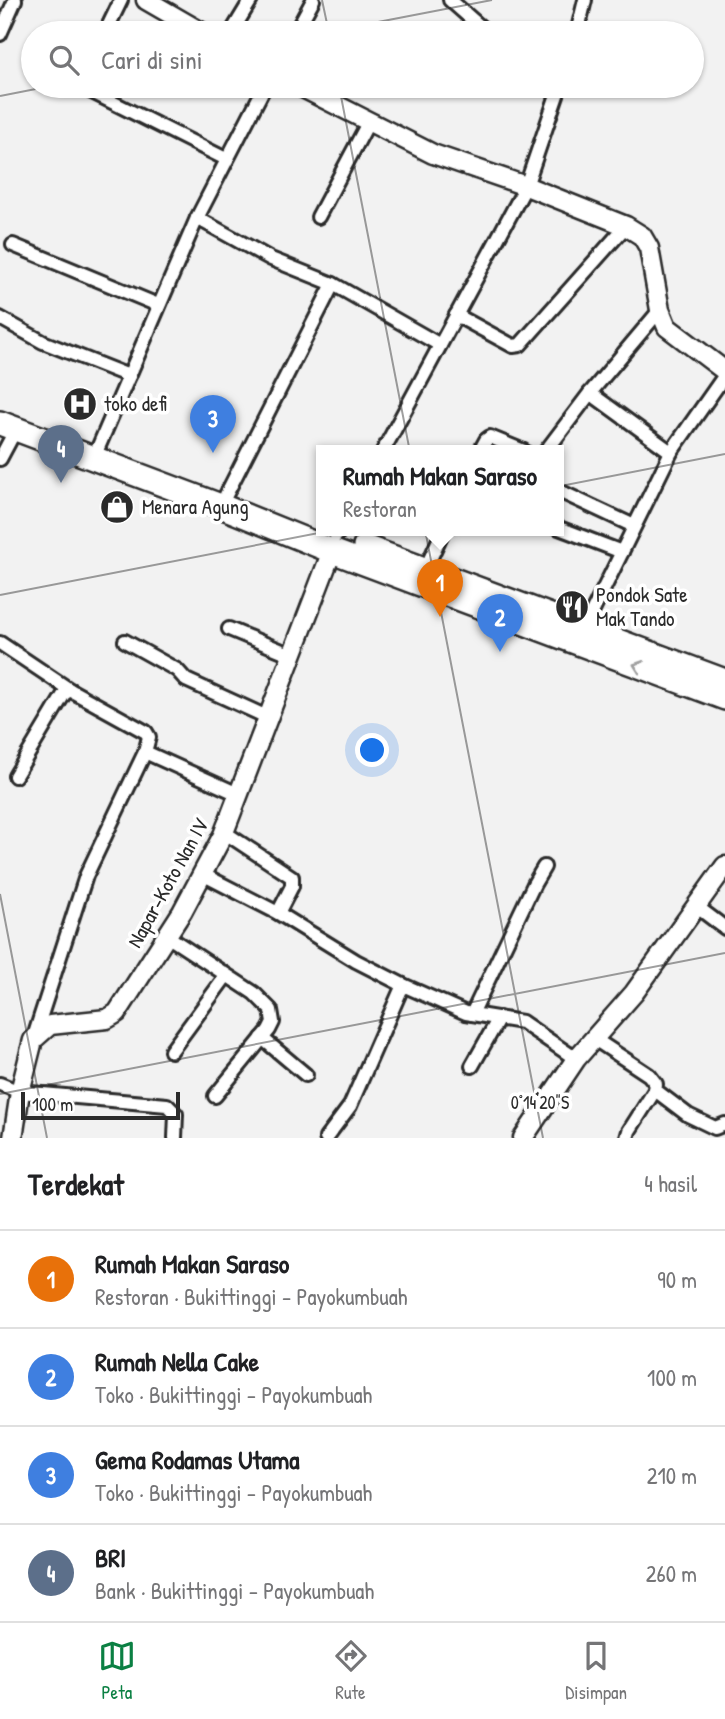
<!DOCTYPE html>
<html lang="id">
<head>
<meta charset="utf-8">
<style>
  body { margin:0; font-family:"Patrick Hand",sans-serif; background:#f6f6f6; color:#202124 }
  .scale { position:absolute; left:21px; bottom:18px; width:159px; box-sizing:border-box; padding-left:7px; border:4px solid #2b2b2b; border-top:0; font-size:19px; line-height:24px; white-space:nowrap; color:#2b2b2b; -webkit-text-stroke:5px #fff; paint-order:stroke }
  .you { position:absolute; left:373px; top:751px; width:24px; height:24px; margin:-18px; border:5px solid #fff; border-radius:50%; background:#1a73e8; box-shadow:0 0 0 10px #1a73e833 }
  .badge { display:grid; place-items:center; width:46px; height:46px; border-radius:50%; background:#0b8043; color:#fff; font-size:23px; font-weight:700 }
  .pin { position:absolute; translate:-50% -58px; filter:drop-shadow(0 2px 4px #0008) }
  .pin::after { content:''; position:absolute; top:37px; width:24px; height:21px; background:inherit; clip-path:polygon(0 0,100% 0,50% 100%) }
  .popup { position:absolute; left:316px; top:445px; width:248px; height:91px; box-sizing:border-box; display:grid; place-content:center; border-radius:0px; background:#fff; filter:drop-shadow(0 2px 5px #0005); font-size:23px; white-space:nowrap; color:#757577 }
  .popup b { font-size:26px; color:#202124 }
  .popup::after { content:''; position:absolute; left:50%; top:100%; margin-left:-14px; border:14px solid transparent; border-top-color:#fff }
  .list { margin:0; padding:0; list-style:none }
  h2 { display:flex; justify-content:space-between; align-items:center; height:91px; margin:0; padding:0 28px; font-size:30px }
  h2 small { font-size:23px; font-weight:400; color:#757577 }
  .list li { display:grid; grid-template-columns:46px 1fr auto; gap:21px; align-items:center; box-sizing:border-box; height:98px; padding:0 28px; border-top:2px solid #e0e0e0 }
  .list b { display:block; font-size:26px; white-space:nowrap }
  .list p { margin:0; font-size:23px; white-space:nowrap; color:#757577 }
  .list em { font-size:23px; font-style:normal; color:#757577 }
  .icon { flex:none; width:38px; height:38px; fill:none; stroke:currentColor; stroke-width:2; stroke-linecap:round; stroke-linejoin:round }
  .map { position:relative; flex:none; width:725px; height:1138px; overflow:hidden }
  .search { position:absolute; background:#fff; box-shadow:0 2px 5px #0004; left:21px; right:21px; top:21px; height:77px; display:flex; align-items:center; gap:18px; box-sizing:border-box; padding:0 24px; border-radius:38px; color:#757577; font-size:26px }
  .sheet { height:483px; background:#fff }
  nav { display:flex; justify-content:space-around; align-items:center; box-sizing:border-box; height:98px; border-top:2px solid #e0e0e0; background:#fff; font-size:19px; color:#757577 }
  nav a { display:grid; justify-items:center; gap:4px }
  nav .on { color:#0b8043 }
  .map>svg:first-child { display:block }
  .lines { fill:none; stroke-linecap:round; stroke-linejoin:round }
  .street-casing { stroke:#2b2b2b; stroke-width:18 }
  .secondary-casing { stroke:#2b2b2b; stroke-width:23 }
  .highway-casing { stroke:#2b2b2b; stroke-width:28 }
  .street { stroke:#fff; stroke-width:12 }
  .secondary { stroke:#fff; stroke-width:18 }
  .highway { stroke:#fff; stroke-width:23 }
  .oneway { stroke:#a0a0a0 }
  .ticks { fill:none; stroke:#2b2b2b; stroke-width:2; stroke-opacity:0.45 }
  .labels { text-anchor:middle; stroke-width:7; stroke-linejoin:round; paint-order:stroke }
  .poi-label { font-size:21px; fill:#2b2b2b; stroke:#fff; text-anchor:start }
  .street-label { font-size:21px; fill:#2b2b2b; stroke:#fff }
  .ticks-label { font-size:18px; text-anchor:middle; fill:#2b2b2b; stroke:#fff; stroke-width:7; stroke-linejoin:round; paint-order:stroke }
</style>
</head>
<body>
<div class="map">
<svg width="725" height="1138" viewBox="0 0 725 1138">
  <rect width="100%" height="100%" fill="#f2f2f2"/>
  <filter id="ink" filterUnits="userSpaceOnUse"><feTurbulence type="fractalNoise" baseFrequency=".0143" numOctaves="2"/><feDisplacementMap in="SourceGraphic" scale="14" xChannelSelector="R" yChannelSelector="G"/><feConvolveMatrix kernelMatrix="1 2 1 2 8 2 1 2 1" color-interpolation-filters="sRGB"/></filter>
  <g filter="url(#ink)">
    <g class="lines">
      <g class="street-casing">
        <g id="street">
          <path d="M450 0 485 31 491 33"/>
          <path d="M105 33 121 0"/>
          <path d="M231 33 251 0"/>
          <path d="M295 33 313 0"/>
          <path d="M577 33 585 0"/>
          <path d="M0 34 15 0"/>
          <path d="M86 86 88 90 226 159"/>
          <path d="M318 217 368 123"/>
          <path d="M197 218 271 259 333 284 440 345"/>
          <path d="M13 245 158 305"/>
          <path d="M456 315 513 346 520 345 626 226"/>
          <path d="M0 318 43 342 129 376"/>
          <path d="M590 393 671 452"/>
          <path d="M98 448 197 218 265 86"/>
          <path d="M383 451 526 186 560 86"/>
          <path d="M480 451 486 440 490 437 524 451"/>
          <path d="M546 451 590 393 660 310"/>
          <path d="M0 459 16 429"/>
          <path d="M559 491 634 526"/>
          <path d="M226 495 333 284"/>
          <path d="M559 528 622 552"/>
          <path d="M336 536 339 531"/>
          <path d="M426 568 443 531"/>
          <path d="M585 627 671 452 725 375"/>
          <path d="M229 629 292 655"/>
          <path d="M125 641 177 670 186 680 269 718"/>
          <path d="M0 643 70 690 146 732 149 737 145 752 86 876 33 1040"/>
          <path d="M145 752 238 794"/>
          <path d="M15 776 64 694 70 690"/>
          <path d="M224 832 292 877V886L278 913"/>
          <path d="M204 875 278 913 356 961 403 985 466 1013 522 1022 576 1059"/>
          <path d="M696 906 725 928"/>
          <path d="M167 936 254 993 271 1010 273 1022 269 1030 215 1096"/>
          <path d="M472 1014 534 884 544 867"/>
          <path d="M262 1038 306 1075"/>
          <path d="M593 1038 649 1075 656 1084 655 1090 688 1115 715 1128 725 1124"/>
          <path d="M171 1051 226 976"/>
          <path d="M472 1066 499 1018"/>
          <path d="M0 1084 20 1092 167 1105 176 1114 175 1138"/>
          <path d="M326 1138 350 1106 403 985"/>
          <path d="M627 1138 629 1131 655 1090"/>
        </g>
      </g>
      <g class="secondary-casing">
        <g id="secondary">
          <path d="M146 0 203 33"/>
          <path d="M299 86 433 154 526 186 626 226 642 236 649 248 660 310 667 327 725 371"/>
          <path d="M13 1138 20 1092 33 1040 50 1025 107 1019 117 1013 182 912 223 835 332 551"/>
          <path d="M523 1138 576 1059 634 993 725 866"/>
        </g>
      </g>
      <g class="highway-casing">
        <g id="highway">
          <path d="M0 423 226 508 332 551 725 698"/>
          <path d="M365 547 725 681"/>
        </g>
      </g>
      <use href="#street" class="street"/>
      <use href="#secondary" class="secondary"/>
      <use href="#highway" class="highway"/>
    </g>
    <defs><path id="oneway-chevron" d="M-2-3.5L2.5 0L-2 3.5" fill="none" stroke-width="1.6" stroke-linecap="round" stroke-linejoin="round" transform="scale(1.75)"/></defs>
    <use class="oneway" href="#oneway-chevron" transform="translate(638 666) rotate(-160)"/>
  </g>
  <path class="ticks" d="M322 0 329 33M321 33 492 0M339 86 543 1138M0 96 51 86M0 595 725 454M0 894 47 1138M0 1094 725 953"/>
  <defs>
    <g id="hospital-disc" transform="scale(1.75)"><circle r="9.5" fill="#2b2b2b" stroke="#fff"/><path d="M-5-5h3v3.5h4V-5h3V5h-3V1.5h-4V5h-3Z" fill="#fff"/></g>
    <g id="shop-disc" transform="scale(1.75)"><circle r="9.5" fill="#2b2b2b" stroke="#fff"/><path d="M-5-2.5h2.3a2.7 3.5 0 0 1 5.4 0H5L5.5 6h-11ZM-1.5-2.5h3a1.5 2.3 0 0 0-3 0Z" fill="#fff"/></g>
    <g id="restaurant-disc" transform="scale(1.75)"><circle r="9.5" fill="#2b2b2b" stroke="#fff"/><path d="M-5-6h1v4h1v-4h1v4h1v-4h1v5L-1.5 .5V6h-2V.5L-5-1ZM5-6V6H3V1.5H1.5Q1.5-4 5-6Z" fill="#fff"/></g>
  </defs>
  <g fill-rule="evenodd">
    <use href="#hospital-disc" x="80" y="404"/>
    <use href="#shop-disc" x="117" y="507"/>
    <use href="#restaurant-disc" x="572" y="607"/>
  </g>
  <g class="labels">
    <g class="poi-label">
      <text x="104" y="411">toko defi</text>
      <text x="142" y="514">Menara Agung</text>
      <text x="596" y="602">Pondok Sate<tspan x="596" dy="24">Mak Tando</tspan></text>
    </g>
    <g class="street-label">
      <text transform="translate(168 883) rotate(-61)" y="7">Napar-Koto Nan IV</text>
    </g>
  </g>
  <g class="ticks-label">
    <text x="540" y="1109">0°14'20"S</text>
  </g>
</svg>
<div class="scale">100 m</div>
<div class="you"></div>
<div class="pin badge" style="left:440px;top:617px;background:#e8710a">1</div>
<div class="popup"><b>Rumah Makan Saraso</b>Restoran</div>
<div class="pin badge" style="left:500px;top:652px;background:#3f7fe0">2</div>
<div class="pin badge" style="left:213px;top:453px;background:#3f7fe0">3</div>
<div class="pin badge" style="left:61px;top:483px;background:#5c6f8a">4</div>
<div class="search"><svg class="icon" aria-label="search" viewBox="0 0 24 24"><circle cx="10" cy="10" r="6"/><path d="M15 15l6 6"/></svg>Cari di sini</div>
</div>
<section class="sheet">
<h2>Terdekat<small>4 hasil</small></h2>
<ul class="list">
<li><span class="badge" style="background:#e8710a">1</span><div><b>Rumah Makan Saraso</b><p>Restoran · Bukittinggi - Payokumbuah</p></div><em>90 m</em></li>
<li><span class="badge" style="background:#3f7fe0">2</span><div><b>Rumah Nella Cake</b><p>Toko · Bukittinggi - Payokumbuah</p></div><em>100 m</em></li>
<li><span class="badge" style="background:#3f7fe0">3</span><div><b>Gema Rodamas Utama</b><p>Toko · Bukittinggi - Payokumbuah</p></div><em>210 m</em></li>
<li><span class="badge" style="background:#5c6f8a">4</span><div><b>BRI</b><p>Bank · Bukittinggi - Payokumbuah</p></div><em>260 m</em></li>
</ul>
</section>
<nav>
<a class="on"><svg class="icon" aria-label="map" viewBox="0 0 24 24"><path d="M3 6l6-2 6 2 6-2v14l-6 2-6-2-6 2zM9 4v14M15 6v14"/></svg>Peta</a>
<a><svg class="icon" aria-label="directions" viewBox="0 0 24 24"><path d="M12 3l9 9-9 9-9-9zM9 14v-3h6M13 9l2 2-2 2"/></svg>Rute</a>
<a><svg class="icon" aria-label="saved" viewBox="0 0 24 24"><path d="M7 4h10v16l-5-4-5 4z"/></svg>Disimpan</a>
</nav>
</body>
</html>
